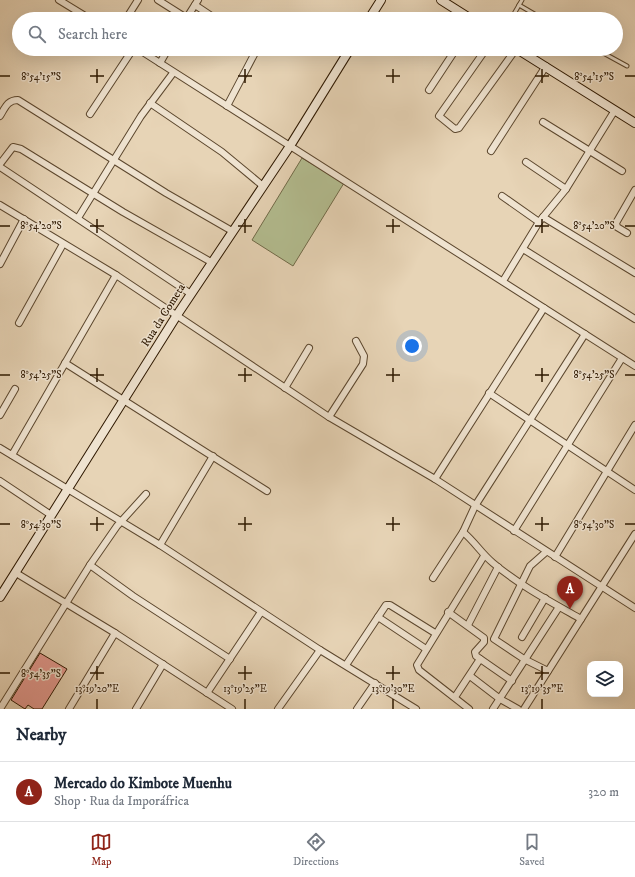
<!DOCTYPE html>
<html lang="en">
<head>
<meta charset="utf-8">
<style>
  body { margin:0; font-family:"IM FELL DW Pica",serif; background:#f6f6f7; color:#1f2937 }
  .controls { position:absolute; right:12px; bottom:12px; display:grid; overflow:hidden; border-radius:8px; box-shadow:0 4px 16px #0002 }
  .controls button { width:36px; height:36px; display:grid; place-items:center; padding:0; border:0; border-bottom:1px solid #e0e1e3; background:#fff; color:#1f2937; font:20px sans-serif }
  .you { position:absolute; left:412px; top:346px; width:14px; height:14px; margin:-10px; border:3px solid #fff; border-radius:50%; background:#1a73e8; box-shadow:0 0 0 6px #1a73e833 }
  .badge { display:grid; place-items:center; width:26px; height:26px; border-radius:50%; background:#8f2418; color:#fff; font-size:13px; font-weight:700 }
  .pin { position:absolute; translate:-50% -33px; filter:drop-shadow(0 1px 2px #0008) }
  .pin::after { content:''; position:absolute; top:21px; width:14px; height:12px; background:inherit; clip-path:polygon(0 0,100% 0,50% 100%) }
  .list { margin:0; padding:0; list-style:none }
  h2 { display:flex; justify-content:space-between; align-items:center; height:52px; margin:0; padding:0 16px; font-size:17px }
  h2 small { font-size:13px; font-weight:400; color:#747a83 }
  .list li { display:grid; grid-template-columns:26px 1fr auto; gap:12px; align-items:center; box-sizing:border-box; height:60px; padding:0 16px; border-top:1px solid #e0e1e3 }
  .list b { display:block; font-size:15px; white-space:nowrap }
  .list p { margin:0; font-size:13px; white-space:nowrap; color:#747a83 }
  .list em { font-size:13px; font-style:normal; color:#747a83 }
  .icon { flex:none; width:22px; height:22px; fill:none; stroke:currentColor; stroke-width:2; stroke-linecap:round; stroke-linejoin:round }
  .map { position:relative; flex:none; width:635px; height:709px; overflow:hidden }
  .search { position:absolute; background:#fff; box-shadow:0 4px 16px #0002; left:12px; right:12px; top:12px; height:44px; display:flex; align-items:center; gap:10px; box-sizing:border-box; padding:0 14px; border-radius:22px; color:#747a83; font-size:15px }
  .sheet { height:112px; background:#fff }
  nav { display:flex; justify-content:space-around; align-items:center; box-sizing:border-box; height:56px; border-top:1px solid #e0e1e3; background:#fff; font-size:11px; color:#747a83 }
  nav a { display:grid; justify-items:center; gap:2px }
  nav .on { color:#8f2418 }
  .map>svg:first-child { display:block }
  .green { fill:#b3bd90; stroke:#706a48 }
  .building { fill:#e69b92; stroke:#2e1800 }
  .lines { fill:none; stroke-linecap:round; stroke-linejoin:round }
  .lane-casing { stroke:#5c472e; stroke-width:5 }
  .street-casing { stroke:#5c472e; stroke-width:8 }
  .secondary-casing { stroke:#2e1800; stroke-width:10 }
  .lane { stroke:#efe3d0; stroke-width:3 }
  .street { stroke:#efe3d0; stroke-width:6 }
  .secondary { stroke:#efe3d0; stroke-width:8 }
  .ticks { fill:none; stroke:#2e1800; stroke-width:1.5 }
  .labels { text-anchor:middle; stroke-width:3; stroke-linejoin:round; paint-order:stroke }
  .street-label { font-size:12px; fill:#2e1800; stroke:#efe3d0 }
  .ticks-label { font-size:10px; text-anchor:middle; fill:#2e1800; stroke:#efe3d0; stroke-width:3; stroke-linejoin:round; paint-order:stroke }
</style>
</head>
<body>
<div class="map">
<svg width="635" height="709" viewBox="0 0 635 709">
  <rect width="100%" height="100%" fill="#e7d4b6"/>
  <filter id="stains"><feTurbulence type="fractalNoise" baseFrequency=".005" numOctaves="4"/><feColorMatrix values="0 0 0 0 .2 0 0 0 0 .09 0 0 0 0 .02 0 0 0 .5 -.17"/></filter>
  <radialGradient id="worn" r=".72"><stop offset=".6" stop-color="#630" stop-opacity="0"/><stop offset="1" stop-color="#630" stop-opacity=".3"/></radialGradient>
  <path class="green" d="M302 158 344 183 293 266 252 240Z"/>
  <path class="building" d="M40 653 67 669 42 709H34L28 705 25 709 11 700Z"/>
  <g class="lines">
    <g class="lane-casing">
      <g id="lane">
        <path d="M519 5 543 19"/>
        <path d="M511 19 522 0"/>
        <path d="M596 49 627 66"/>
      </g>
    </g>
    <g class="street-casing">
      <g id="street">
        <path d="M59 0 90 19"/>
        <path d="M158 0 188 19"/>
        <path d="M195 5 216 19"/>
        <path d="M126 19 138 0"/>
        <path d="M186 19 198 0"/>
        <path d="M138 49 635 366"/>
        <path d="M486 49 439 116 455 129 459 128 516 49"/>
        <path d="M160 63 168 49"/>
        <path d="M429 90 456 49"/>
        <path d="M150 103 222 152 263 186"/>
        <path d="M227 106 257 49"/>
        <path d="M90 114 133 49"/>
        <path d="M0 116C5 108 7 100 18 100L166 193 232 231"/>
        <path d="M543 122 622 171"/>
        <path d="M491 151 546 66"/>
        <path d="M526 162 566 189"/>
        <path d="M0 164 13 147 21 149 123 212 211 262"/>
        <path d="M0 167 191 294"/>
        <path d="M502 196 539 222"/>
        <path d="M0 205 116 275 329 417 435 479 635 608"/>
        <path d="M543 217 635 273"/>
        <path d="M78 218 141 116 173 73"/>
        <path d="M627 233 617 227 616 223 635 190"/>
        <path d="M523 249 635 319"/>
        <path d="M0 264 24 219"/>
        <path d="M503 281 539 222 566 189 615 110"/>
        <path d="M19 323 63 244"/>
        <path d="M65 363 267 491"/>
        <path d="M285 388 309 348"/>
        <path d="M489 393 635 490"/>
        <path d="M0 415 15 389"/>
        <path d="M329 417 363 364 364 356 356 341"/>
        <path d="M0 448 160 545 320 650 416 709"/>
        <path d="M12 455 116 275"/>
        <path d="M435 479 544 308"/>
        <path d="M0 481 51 515"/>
        <path d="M514 531 622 358"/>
        <path d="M463 532C475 542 481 553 493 563 519 585 551 602 581 619"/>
        <path d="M160 545 213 456"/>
        <path d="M546 552 530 566 494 639 524 659 548 671"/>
        <path d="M555 557 635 425"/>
        <path d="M90 565 133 596 230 659"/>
        <path d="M16 573 115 633 232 709"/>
        <path d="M433 578 463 532 475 506 585 334"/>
        <path d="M448 612 484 638V642L475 652 476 656 512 681"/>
        <path d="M378 617 426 649"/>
        <path d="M468 625 498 567"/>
        <path d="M522 637 545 598"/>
        <path d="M346 665 386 605H390L435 633"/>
        <path d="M470 676 500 699 518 709"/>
        <path d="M207 693 261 612"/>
        <path d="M455 697 480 659"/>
        <path d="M0 709 90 565 117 526 146 494"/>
        <path d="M69 709 115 633"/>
        <path d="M136 709 163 664"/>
        <path d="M278 709 320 650"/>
        <path d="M357 709 375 683"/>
        <path d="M469 709 419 670 417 665 484 556"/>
        <path d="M493 709 559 607"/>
        <path d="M524 709 635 534"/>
      </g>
    </g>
    <g class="secondary-casing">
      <g id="secondary">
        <path d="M441 0 471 19"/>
        <path d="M369 19 381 0"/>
        <path d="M517 49 635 123"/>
        <path d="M0 597 177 315 290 146 350 49"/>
      </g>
    </g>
    <use href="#lane" class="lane"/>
    <use href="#street" class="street"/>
    <use href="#secondary" class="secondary"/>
  </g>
  <path class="ticks" d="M97 69V83M245 69V83M393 69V83M542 69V83M0 76H10M90 76H104M238 76H252M386 76H400M535 76H549M625 76H635M97 219V233M245 219V233M393 219V233M542 219V233M0 226H10M90 226H104M238 226H252M386 226H400M535 226H549M625 226H635M97 368V382M245 368V382M393 368V382M542 368V382M0 375H10M90 375H104M238 375H252M386 375H400M535 375H549M625 375H635M97 517V531M245 517V531M393 517V531M542 517V531M0 524H10M90 524H104M238 524H252M386 524H400M535 524H549M625 524H635M97 666V680M245 666V680M393 666V680M542 666V680M0 673H10M90 673H104M238 673H252M386 673H400M535 673H549M97 699V709M245 699V709M393 699V709M542 699V709"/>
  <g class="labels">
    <g class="street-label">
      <text transform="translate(163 315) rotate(-58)" y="4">Rua da Cometa</text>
    </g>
  </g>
  <g class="ticks-label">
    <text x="41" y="80">8°54'15"S</text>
    <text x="594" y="80">8°54'15"S</text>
    <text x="41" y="229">8°54'20"S</text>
    <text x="594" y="229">8°54'20"S</text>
    <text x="41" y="378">8°54'25"S</text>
    <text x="594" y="378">8°54'25"S</text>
    <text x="41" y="528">8°54'30"S</text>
    <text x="594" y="528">8°54'30"S</text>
    <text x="41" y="677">8°54'35"S</text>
    <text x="97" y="692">13°19'20"E</text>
    <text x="245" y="692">13°19'25"E</text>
    <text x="393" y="692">13°19'30"E</text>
    <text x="542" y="692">13°19'35"E</text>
  </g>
  <rect width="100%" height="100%" filter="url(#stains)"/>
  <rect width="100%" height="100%" fill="url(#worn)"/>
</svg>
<div class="controls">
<button><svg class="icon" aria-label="layers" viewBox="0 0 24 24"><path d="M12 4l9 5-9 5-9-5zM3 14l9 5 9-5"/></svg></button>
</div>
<div class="you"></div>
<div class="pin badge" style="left:570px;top:609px">A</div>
<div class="search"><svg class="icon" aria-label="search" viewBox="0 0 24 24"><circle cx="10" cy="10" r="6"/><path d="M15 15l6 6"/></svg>Search here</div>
</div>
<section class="sheet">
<h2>Nearby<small></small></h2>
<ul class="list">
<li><span class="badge">A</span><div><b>Mercado do Kimbote Muenhu</b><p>Shop · Rua da Imporáfrica</p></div><em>320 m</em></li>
</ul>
</section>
<nav>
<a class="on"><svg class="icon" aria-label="map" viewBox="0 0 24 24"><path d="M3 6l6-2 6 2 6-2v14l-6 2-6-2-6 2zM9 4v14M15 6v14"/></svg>Map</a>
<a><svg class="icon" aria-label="directions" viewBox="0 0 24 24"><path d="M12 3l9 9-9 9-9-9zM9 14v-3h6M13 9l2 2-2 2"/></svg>Directions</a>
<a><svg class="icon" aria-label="saved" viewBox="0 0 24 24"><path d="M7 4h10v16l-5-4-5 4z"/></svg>Saved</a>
</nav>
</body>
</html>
